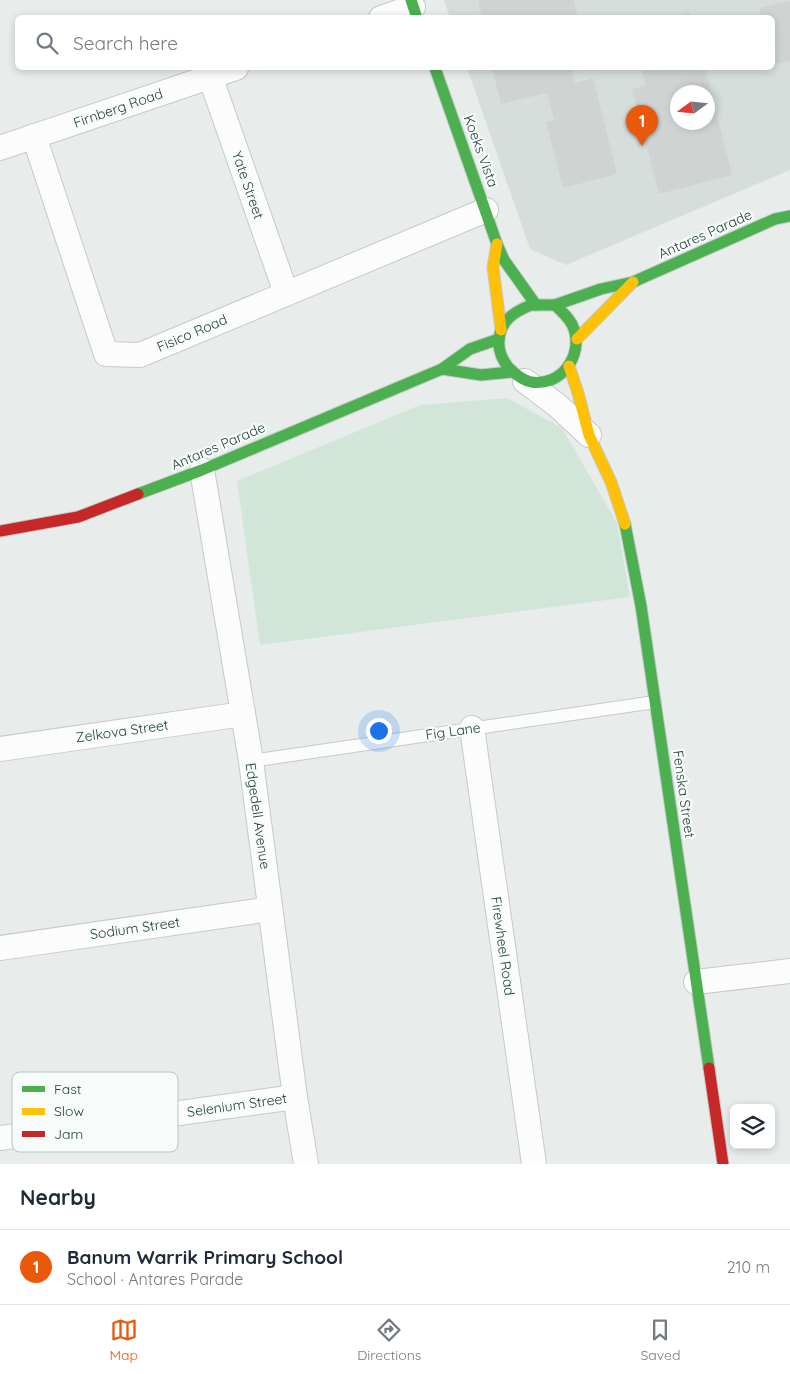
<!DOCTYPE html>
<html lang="en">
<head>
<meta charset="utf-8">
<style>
  body { margin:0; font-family:Quicksand,sans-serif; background:#f6f6f7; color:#1f2937 }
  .controls { position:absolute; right:15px; bottom:15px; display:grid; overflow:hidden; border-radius:8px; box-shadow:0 2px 8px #0003 }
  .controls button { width:45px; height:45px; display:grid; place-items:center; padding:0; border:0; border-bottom:1px solid #e0e1e3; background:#fff; color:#1f2937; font:25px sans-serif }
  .compass { position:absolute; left:670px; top:85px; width:45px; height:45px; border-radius:50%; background:#fff; box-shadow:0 2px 8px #0003; rotate:255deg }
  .you { position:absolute; left:378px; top:730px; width:18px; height:18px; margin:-12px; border:4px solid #fff; border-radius:50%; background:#1a73e8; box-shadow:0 0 0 8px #1a73e833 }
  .badge { display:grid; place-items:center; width:32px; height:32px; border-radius:50%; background:#ea580c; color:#fff; font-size:16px; font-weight:700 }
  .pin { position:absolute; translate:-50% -41px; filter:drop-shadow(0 1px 2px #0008) }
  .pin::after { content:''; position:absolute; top:26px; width:18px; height:15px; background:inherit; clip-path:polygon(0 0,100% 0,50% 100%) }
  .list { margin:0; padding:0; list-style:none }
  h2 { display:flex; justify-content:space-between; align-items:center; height:65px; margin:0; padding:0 20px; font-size:21px }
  h2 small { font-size:16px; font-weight:400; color:#747a83 }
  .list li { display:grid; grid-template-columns:32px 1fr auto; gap:15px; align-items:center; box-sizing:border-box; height:75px; padding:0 20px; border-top:1px solid #e0e1e3 }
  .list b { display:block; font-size:19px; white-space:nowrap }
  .list p { margin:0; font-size:16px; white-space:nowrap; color:#747a83 }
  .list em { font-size:16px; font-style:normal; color:#747a83 }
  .icon { flex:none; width:28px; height:28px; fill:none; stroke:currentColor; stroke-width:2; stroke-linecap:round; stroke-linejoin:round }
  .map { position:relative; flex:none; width:790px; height:1164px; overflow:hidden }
  .search { position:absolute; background:#fff; box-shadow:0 2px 8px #0003; left:15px; right:15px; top:15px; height:55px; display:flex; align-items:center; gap:12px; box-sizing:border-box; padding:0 18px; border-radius:8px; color:#747a83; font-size:19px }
  .sheet { height:140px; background:#fff }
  nav { display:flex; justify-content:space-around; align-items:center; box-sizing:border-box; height:70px; border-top:1px solid #e0e1e3; background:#fff; font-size:14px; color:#747a83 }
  nav a { display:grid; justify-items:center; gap:2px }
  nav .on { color:#ea580c }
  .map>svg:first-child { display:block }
  .built { fill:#d6dedb; fill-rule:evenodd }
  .green { fill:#d1e6d8 }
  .building { fill:#cfd4d2; fill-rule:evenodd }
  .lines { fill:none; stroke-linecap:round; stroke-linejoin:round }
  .lane-casing { stroke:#c5cac8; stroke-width:14 }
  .street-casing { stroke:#c5cac8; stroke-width:26 }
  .fast-casing { stroke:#c3cbc8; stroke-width:13 }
  .slow-casing { stroke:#c3cbc8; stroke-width:13 }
  .jam-casing { stroke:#c3cbc8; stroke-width:13 }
  .lane { stroke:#fcfcfc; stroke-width:12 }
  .street { stroke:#fcfcfc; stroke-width:24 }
  .fast { stroke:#4caf50; stroke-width:11 }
  .slow { stroke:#ffc107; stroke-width:11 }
  .jam { stroke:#c62828; stroke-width:11 }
  .labels { text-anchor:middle; stroke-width:4.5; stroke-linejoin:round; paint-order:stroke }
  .street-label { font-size:14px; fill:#24423a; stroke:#f7fbf9 }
  .key { fill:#f7fbf9; stroke:#b8c4c0; stroke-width:1 }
  .key-label { font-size:14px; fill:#24423a }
</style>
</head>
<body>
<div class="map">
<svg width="790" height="1164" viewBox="0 0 790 1164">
  <rect width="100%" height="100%" fill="#e8edeb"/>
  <path class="built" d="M444 0H790V170L566 265 530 249 467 68H772V18L450 17ZM678 92H708V122H678Z"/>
  <path class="green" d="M507 398 562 428 617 523 630 597 260 645 237 481 420 405Z"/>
  <g class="building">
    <path d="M484 0H574L578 18H482L478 1Z"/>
    <path d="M790 1V61L773 65 772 18H761L759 8Z"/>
    <path d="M690 12 692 18H671V17Z"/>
    <path d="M492 68H571L575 83 593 78 617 174 563 188 546 122 554 120 547 93 501 104Z"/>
    <path d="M641 68H705L732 175 659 194 632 89 646 85ZM678 92H708V122H678Z"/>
  </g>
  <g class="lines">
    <g class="lane-casing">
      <path id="lane" d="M251 761 655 702"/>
    </g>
    <g class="street-casing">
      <g id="street">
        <path d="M381 18 413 7"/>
        <path d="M210 76 286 293"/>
        <path d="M34 136 106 354 140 355 486 210"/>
        <path d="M0 148 236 68"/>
        <path d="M525 381 558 406 589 435"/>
        <path d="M202 470 251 761 295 1097 306 1164"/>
        <path d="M472 728 534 1164"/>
        <path d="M0 749 243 714"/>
        <path d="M0 948 270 909"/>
        <path d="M696 982 790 971"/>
        <path d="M0 1138 295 1097"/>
      </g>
    </g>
    <g class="fast-casing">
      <g id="fast">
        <path d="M411 0 417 18"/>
        <path d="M435 68 497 244 504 260 536 305"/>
        <path d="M531 305H555C562 312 571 319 574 329 583 356 561 387 531 382 522 380 515 374 509 368 502 360 498 350 499 339 501 320 514 312 531 305Z"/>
        <path d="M555 305 601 289 633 282 775 219 790 216"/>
        <path d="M442 369 481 375 511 372"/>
        <path d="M138 494 202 470 442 369 470 349 499 339"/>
        <path d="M625 524 641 606 709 1068"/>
      </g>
    </g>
    <g class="slow-casing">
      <g id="slow">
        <path d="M497 244 493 267 501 330"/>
        <path d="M577 339 633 282"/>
        <path d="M569 366 578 393 589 435 611 482 625 524"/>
      </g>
    </g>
    <g class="jam-casing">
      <g id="jam">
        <path d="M0 531 78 517 138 494"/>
        <path d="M709 1068 723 1164"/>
      </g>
    </g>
    <use href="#lane" class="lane"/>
    <use href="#street" class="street"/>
    <use href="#fast" class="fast"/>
    <use href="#slow" class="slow"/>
    <use href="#jam" class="jam"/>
  </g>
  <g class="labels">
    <g class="street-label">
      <text transform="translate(118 108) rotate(-19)" y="5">Firnberg Road</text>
      <text transform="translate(481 151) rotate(70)" y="5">Koeks Vista</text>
      <text transform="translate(248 185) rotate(71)" y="5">Yate Street</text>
      <text transform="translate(705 234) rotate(-24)" y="5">Antares Parade</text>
      <text transform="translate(192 333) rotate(-23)" y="5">Fisico Road</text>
      <text transform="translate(218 446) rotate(-23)" y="5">Antares Parade</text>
      <text transform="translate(122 731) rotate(-8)" y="5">Zelkova Street</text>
      <text transform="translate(453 731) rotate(-8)" y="5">Fig Lane</text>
      <text transform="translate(684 794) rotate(82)" y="5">Fenska Street</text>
      <text transform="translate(258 816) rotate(82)" y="5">Edgedell Avenue</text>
      <text transform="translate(135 928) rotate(-8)" y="5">Sodium Street</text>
      <text transform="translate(503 946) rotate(82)" y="5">Firewheel Road</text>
      <text transform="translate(237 1105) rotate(-8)" y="5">Selenium Street</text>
    </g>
  </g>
  <rect x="12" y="1072" width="166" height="80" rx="8" class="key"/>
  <rect x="22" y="1086" width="23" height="6" fill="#4caf50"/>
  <rect x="22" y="1108" width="23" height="7" fill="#ffc107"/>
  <rect x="22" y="1131" width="23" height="6" fill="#c62828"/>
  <g class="key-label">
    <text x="54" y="1094">Fast</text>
    <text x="54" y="1116">Slow</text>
    <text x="54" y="1139">Jam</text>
  </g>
</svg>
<div class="controls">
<button><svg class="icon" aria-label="layers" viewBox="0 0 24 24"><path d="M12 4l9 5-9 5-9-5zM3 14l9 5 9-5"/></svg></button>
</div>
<svg class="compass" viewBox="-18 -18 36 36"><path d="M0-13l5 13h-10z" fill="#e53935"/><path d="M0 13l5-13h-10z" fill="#747a83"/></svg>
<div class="you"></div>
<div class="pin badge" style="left:642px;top:146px">1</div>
<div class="search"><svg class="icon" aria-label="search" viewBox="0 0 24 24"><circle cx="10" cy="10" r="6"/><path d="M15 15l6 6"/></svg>Search here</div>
</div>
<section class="sheet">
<h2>Nearby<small></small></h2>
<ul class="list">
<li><span class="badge">1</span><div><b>Banum Warrik Primary School</b><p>School · Antares Parade</p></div><em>210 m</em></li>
</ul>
</section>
<nav>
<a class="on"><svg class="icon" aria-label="map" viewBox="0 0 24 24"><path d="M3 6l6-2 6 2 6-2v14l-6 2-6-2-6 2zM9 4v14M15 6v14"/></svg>Map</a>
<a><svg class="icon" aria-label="directions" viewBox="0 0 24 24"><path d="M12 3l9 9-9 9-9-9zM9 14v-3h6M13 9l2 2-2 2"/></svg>Directions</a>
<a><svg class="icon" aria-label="saved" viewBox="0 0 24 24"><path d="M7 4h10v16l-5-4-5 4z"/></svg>Saved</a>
</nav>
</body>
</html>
